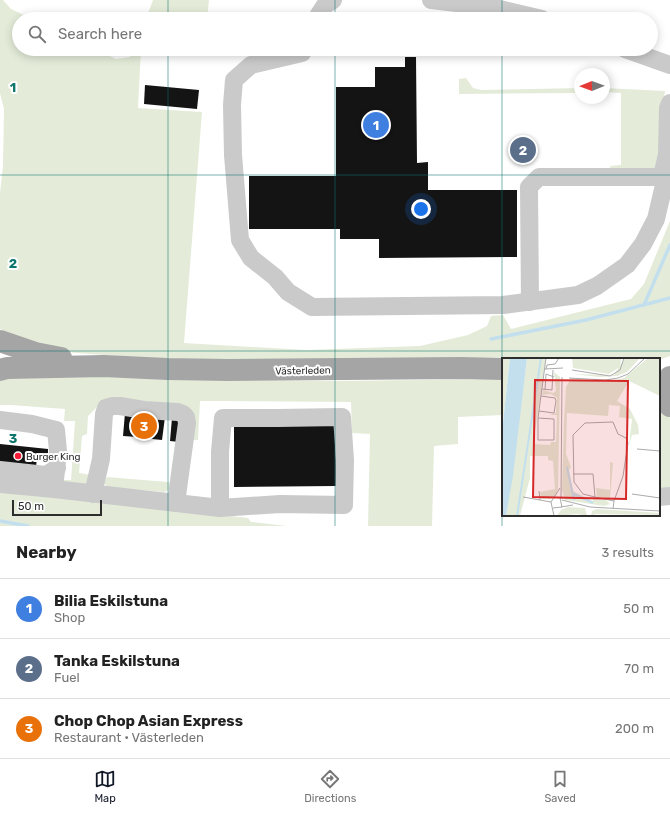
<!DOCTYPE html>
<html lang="en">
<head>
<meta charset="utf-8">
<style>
  body { margin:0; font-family:Rubik,sans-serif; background:#f6f6f6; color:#222 }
  .compass { position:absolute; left:574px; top:68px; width:36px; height:36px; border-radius:50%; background:#fff; box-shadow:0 2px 10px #0003; rotate:269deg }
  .scale { position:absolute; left:12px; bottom:10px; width:90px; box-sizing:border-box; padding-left:4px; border:2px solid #2d2d2d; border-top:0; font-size:11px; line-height:14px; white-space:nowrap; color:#2d2d2d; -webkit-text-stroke:3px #fff; paint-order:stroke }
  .you { position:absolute; left:421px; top:209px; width:14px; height:14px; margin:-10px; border:3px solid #fff; border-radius:50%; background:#1a73e8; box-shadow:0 0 0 6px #1a73e833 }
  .badge { display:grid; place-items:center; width:26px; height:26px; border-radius:50%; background:#111827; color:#fff; font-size:13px; font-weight:700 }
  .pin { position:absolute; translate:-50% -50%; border:2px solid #fff; box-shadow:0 1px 4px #0006 }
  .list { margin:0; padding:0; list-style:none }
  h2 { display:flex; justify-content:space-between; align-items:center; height:52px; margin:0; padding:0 16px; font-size:17px }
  h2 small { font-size:13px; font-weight:400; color:#767676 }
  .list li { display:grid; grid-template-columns:26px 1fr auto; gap:12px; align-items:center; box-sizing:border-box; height:60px; padding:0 16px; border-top:1px solid #e0e0e0 }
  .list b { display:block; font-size:15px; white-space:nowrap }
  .list p { margin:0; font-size:13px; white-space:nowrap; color:#767676 }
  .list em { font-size:13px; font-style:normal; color:#767676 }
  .icon { flex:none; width:22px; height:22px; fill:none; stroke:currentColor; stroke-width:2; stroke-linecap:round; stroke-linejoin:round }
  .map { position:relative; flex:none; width:670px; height:526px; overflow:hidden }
  .search { position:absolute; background:#fff; box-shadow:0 2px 10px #0003; left:12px; right:12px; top:12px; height:44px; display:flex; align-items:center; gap:10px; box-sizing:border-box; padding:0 14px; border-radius:22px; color:#767676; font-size:15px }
  .sheet { height:232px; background:#fff }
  nav { display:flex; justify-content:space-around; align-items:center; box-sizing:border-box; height:56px; border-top:1px solid #e0e0e0; background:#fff; font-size:11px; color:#767676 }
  nav a { display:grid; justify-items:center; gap:2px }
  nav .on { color:#111827 }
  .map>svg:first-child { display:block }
  .green { fill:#e4ecd9 }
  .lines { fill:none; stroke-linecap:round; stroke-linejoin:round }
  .stream { stroke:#c3dfee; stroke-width:3.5 }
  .building { fill:#141414 }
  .minor { stroke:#cacaca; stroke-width:18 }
  .major { stroke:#a5a5a5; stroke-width:22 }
  .grid { fill:none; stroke:#0f766e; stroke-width:1; stroke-opacity:0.55 }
  .poi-dot { fill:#f71d36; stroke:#fff; stroke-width:1.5 }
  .labels { text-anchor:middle; stroke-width:4; stroke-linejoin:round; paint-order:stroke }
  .street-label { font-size:10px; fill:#2d2d2d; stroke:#fff }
  .poi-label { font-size:10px; fill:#2d2d2d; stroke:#fff; text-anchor:start }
  .inset-river { fill:none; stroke:#c3dfee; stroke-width:2 }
  .inset-road { fill:none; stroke:#ababab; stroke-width:1 }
  .view { fill:#d62828; fill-opacity:0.15; stroke:#d62828; stroke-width:2 }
  .inset-edge { fill:none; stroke:#2d2d2d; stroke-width:2 }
  .grid-label { font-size:13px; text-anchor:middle; font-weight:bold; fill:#0f766e; stroke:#fff; stroke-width:4; stroke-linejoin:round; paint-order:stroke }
</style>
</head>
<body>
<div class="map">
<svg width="670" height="526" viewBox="0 0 670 526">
  <rect width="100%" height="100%" fill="#fff"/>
  <g class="green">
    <path d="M0 0H3L11 9 32 19H19V49H94L116 59 130 57 133 49H141L138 108 202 112 184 343 306 350 420 346 468 335 487 326 491 316 503 315 511 329 631 299 644 284 670 221V356L659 360 533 357 305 361 143 358 38 350 0 329V193L3 166 4 109 0 93Z"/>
    <path d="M153 0H209L207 19H146Z"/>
    <path d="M466 78 473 88 481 90 580 88V93L459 94V79Z"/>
    <path d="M604 88 665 91 661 122 660 164 655 169 611 170 610 166 621 165V93L604 92Z"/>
    <path d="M45 372 166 380 333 381 503 379V415L458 417V444L434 446 432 526H368L370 434 352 433 351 402 200 401 198 440H191L192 420 101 403 88 416 87 434 82 436 79 473 92 475 88 486H81L61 480H71L75 421H64L65 409 11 405H0V378Z"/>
    <path d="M659 401 670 418V489L659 490Z"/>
    <path d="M107 477 168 482 171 484 169 490 164 492 107 487 104 483Z"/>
    <path d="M0 492 59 497 248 518 251 522 287 526H0Z"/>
  </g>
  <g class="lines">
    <g class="stream">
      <path d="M644 305 670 245"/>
      <path d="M491 339 586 320 670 298"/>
      <path d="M0 521 28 526"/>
    </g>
  </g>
  <g class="building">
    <path d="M405 57H416L417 163 428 162V190H517V257L379 258V239H340V229H249V176H336V87H375V67H405Z"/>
    <path d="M145 85 199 90 197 109 144 104Z"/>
    <path d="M125 413 165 417 162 440 142 438V440H138V437L123 436Z"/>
    <path d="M172 418 182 419 179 442 170 441Z"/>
    <path d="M234 424H335L336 486 234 487Z"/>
    <path d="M0 444 48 449V457L37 456 36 468 0 465Z"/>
    <path d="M515 515H567V516L515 517Z"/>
  </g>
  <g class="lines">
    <g class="minor">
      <path d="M431 0 491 7 542 19"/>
      <path d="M316 19 325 5 333 0"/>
      <path d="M304 49 302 53 251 65 234 80 232 105 233 155 240 240 251 258 275 277 288 292 312 307 503 305 578 295 597 286 627 265 643 244 656 219 664 185 662 177"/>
      <path d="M625 49 670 65"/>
      <path d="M530 302 529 187 539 177H662L667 154 668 108 670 103"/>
      <path d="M0 420 32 424 56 430 58 451 54 489"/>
      <path d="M0 470 46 475 57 468"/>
      <path d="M0 484 54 489 220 508 280 504 344 505 345 460 342 417 277 418H223L220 452V508"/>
      <path d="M93 494 101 459 104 414 106 408 113 406H120L144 410 178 412 183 414 186 417 187 423 176 503"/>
      <path d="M659 497 670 496"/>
    </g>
    <g class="major">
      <path d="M0 341 35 353 61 358"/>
      <path d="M0 370 7 368 104 366 167 369 228 370 461 368 503 369"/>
      <path d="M670 377 667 391 670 406"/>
    </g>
  </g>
  <path class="grid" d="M168 0V19M335 0V19M502 0V19M168 49V526M335 49V526M502 49V526M0 175H670M0 351H670"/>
  <circle class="poi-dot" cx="18" cy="456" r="4"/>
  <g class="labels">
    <g class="street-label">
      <text transform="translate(303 370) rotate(-1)" y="4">Västerleden</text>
    </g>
    <g class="poi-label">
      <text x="26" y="460">Burger King</text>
    </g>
  </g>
  <g transform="translate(502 358)">
    <rect width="158" height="158" fill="#fff"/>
    <path d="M0 0H8L0 74ZM25 0H44L31 86 48 87 49 84H54L55 57H48L54 55 55 40 49 36 40 37 41 32 51 35 54 33 52 14 58 19 56 131 54 137 48 141H39L38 134 53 131 51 103 46 102V98H28V120L18 158H4ZM70 0H119V2L118 9 107 16 71 10ZM123 0H138L125 14 115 18 97 19 71 16 112 17ZM146 0 158 1V38L127 23 115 43 128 51 136 67 137 76 130 77 127 87 130 61 117 59 118 48 107 47 106 58 65 55 64 96 69 109 67 112 71 133 91 143V141L104 142 108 146 102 148 63 142 60 132 62 64 64 29 69 20 107 24 122 20ZM108 104 111 105 108 140 95 139 94 130 108 132ZM66 149 83 150 85 158 76 156 55 158 59 152ZM95 151 158 155V157L94 156 89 158 90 153Z" fill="#e4ecd9"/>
    <path d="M8 0H25L11 118 4 158H0V74Z" fill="#c3dfee"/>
    <path class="inset-river" d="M65 109 72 142M72 136 91 145M15 158 39 0"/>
    <path class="inset-road" d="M43 11 61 10M44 11 45 7 53 6 57 0M70 12 108 18 118 12 122 0M67 20 103 22 116 20 126 16 143 0M40 31 50 32 51 12M43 32 44 16 52 19M37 53 52 55 54 43 53 40 39 38M36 60 52 61V82H36V60L44 0M135 91 158 93M71 116H91L93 139 112 143 111 151M37 133 38 142 49 144M130 136 158 140M21 139 38 142M93 139 81 136 72 124 71 77 83 65 111 64 116 76 124 80 126 85 121 118 112 143M59 141 60 19M60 142 88 149 158 153M59 149 71 147M51 150 60 149 58 140M52 158 49 144 58 130"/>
    <path class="view" d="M33 22 126 23 124 141 31 139Z"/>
    <rect width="158" height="158" class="inset-edge"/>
  </g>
  <g class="grid-label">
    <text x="13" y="92">1</text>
    <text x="13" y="268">2</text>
    <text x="13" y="443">3</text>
  </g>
</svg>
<svg class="compass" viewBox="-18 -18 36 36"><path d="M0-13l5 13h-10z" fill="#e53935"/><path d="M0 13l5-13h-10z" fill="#767676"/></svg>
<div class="scale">50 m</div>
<div class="you"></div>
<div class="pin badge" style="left:376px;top:125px;background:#3f7fe0">1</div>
<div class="pin badge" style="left:523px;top:150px;background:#5c6f8a">2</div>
<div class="pin badge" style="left:144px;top:426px;background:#e8710a">3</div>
<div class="search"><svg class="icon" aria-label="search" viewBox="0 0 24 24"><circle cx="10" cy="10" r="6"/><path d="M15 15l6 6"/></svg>Search here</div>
</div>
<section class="sheet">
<h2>Nearby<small>3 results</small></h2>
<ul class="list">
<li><span class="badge" style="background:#3f7fe0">1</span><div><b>Bilia Eskilstuna</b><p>Shop</p></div><em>50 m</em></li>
<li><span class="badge" style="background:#5c6f8a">2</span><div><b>Tanka Eskilstuna</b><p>Fuel</p></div><em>70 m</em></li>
<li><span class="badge" style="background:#e8710a">3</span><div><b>Chop Chop Asian Express</b><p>Restaurant · Västerleden</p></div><em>200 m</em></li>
</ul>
</section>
<nav>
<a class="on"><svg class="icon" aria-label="map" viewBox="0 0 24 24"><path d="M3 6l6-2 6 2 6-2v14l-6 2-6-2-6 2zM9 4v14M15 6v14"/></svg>Map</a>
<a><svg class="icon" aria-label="directions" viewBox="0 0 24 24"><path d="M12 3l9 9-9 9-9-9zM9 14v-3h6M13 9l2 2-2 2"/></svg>Directions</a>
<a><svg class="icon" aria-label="saved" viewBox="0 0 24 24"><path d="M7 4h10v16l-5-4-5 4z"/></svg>Saved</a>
</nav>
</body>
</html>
